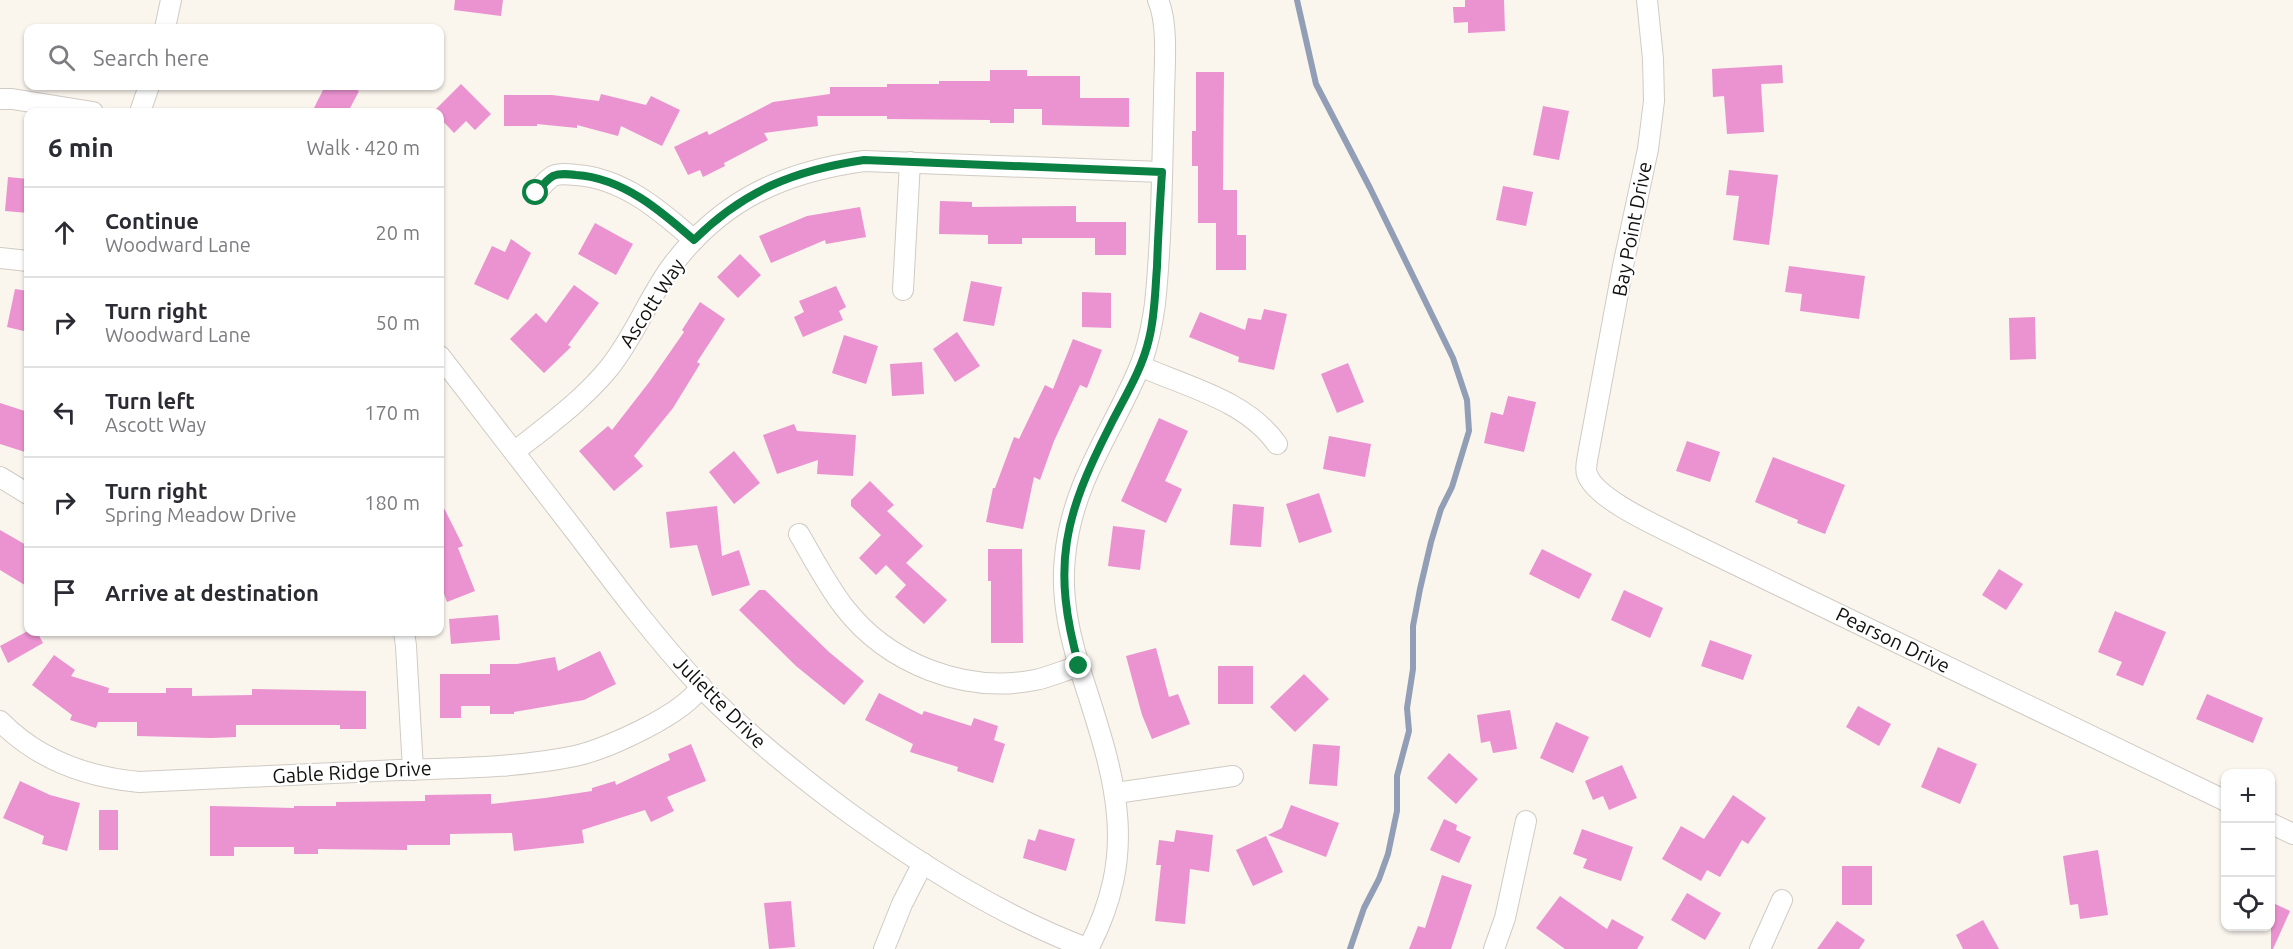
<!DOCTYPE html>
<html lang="en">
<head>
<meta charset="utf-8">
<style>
  body { margin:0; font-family:Ubuntu,sans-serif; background:#f2f2f3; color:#2b2b33 }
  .controls { position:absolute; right:18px; bottom:18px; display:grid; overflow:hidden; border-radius:12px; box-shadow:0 2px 4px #0004 }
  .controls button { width:54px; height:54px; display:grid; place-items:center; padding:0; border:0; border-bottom:2px solid #e1e1e2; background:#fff; color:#2b2b33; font:30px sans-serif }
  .stop { position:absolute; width:18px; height:18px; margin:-14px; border:4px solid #0b8043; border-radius:50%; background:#fff }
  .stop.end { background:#0b8043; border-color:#fff; box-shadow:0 2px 6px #0008 }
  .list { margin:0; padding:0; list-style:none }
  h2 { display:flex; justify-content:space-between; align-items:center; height:78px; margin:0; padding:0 24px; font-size:26px }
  h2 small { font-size:20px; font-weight:400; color:#7c7c81 }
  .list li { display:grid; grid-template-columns:39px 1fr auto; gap:18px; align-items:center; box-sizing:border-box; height:90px; padding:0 24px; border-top:2px solid #e1e1e2 }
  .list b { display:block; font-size:22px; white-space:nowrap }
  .list p { margin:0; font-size:20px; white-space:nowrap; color:#7c7c81 }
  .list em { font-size:20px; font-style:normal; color:#7c7c81 }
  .icon { flex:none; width:33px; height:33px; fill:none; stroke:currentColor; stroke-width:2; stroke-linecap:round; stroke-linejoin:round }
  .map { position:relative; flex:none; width:2293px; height:949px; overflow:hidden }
  .search { position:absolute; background:#fff; box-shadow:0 2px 4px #0004; left:24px; top:24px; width:420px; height:66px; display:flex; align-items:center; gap:15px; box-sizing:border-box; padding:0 21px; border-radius:12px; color:#7c7c81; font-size:22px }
  .panel { position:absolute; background:#fff; box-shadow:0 2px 4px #0004; left:24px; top:108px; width:420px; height:528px; border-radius:12px }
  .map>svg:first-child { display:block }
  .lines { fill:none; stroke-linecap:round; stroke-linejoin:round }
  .stream { stroke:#919eb5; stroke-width:6 }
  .building { fill:#ea93d0 }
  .minor-casing { stroke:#d0cbc3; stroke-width:22 }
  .minor { stroke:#fff; stroke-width:20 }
  .route { stroke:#0b8043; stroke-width:8 }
  .labels { text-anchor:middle; stroke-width:4.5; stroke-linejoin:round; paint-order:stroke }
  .street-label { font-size:20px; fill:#13110f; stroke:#fff }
</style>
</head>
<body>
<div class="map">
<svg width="2293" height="949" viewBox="0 0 2293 949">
  <rect width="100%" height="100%" fill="#faf5ed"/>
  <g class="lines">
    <path class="stream" d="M1297 0 1316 84 1370 188 1453 358 1467 400 1469 431 1452 487 1441 509 1431 542 1420 589 1413 626V669L1407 708 1409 731 1397 776V811L1388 854 1379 879 1364 908 1350 949"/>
  </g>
  <g class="building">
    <path d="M455 0H503L501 16 454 10Z"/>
    <path d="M1465 0H1504L1505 31 1468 33V22L1454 23 1453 7H1465Z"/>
    <path d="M1782 65 1783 83 1761 84 1764 132 1727 134 1724 96 1713 97 1712 69Z"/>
    <path d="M990 70H1027V76H1080V98H1129V127L1042 125V109H1014V123H990V120L887 119V116H817L818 126 764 133 768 140 724 163 725 166 703 177 700 170 688 175 674 147 707 131 709 135 773 102 830 94V87H887V84H939V81H990Z"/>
    <path d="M1196 72H1224L1223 190H1237V235H1246V270H1216V223H1198V166H1192V131H1196Z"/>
    <path d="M461 84 491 114 475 130 466 121 454 133 440 118V112H433Z"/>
    <path d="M325 86H348L359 91 348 112H312Z"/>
    <path d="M601 94 646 105 651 96 680 110 662 146 621 126 618 136 577 125V128L537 124V126H504V95H552L599 101Z"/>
    <path d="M1543 106 1569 111 1559 160 1533 155Z"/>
    <path d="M1729 170 1778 175 1769 245 1733 240 1739 196 1726 195Z"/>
    <path d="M8 177 28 179V213L5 211Z"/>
    <path d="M1503 186 1533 192 1526 226 1496 220Z"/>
    <path d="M940 201 972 202V207L1076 206V222H1126V255H1095V238H1022V244H988V235L939 234Z"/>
    <path d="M860 207 866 237 826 244 825 240 771 263 759 236 807 216Z"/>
    <path d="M595 223 633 244 616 275 578 254Z"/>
    <path d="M511 239 531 253 508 300 474 284 492 246 505 252Z"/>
    <path d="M740 254 761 275 738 298 717 277Z"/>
    <path d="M1789 266 1865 276 1859 319 1800 311 1802 294 1785 292Z"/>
    <path d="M971 281 1002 287 994 326 963 321Z"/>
    <path d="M574 285 599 303 568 345 571 347 544 373 510 339 536 313 546 323Z"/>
    <path d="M836 286 846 307 839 311 843 320 803 337 794 317 804 312 799 301Z"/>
    <path d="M15 289 28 291V332L7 327Z"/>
    <path d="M1082 292 1111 293V328L1082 327Z"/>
    <path d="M700 302 725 319 697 362 700 364 673 408 634 456 643 466 614 491 579 451 608 426 612 430 650 381 684 332 682 330Z"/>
    <path d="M1264 309 1287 314 1274 370 1238 362 1239 357 1189 337 1200 312 1245 330 1248 318 1261 320Z"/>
    <path d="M2035 317 2036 359 2010 360 2009 318Z"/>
    <path d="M957 332 980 366 955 382 933 349Z"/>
    <path d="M844 335 878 346 866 384 832 373Z"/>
    <path d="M1073 339 1102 350 1087 388 1080 385 1054 441 1040 480 1034 477 1023 529 986 522 993 488H995L1014 437 1019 439 1045 385 1053 389Z"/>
    <path d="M922 362 924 394 892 396 890 364Z"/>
    <path d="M1348 363 1364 402 1337 413 1321 374Z"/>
    <path d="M1508 396 1536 402 1524 452 1484 443 1491 412 1503 415Z"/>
    <path d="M0 403 28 412V453L0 444Z"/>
    <path d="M1159 418 1188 431 1165 481 1182 489 1166 523 1121 501Z"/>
    <path d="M794 424 797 431 856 435 853 476 817 474 818 460 777 474 763 435Z"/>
    <path d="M1329 436 1371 444 1365 477 1323 469Z"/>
    <path d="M1687 441 1720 452 1710 482 1676 471Z"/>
    <path d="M734 451 760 483 734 504 709 472Z"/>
    <path d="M1773 457 1845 485 1825 534 1797 523 1798 520 1755 502Z"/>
    <path d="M870 481 894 505 887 511 923 546 906 563 947 600 924 624 895 597 906 585 886 565 876 575 859 558 881 535 851 506V500Z"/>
    <path d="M1319 493 1332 532 1299 543 1286 504Z"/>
    <path d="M440 500 463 546 458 548 475 591 447 602 440 583Z"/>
    <path d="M1233 504 1264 507 1261 547 1230 545Z"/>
    <path d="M717 506 722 556 739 550 750 585 712 596 697 545 670 548 666 512Z"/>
    <path d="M1113 526 1145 530 1140 570 1108 566Z"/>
    <path d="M0 530 28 546V587L0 570Z"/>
    <path d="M988 549H1022L1023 643H991V581H988Z"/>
    <path d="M1542 549 1592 574 1579 599 1529 574Z"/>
    <path d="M1999 569 2023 584 2006 610 1982 595Z"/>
    <path d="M759 590H765L829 652 864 681 844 705 796 666 739 610Z"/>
    <path d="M1624 590 1663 608 1650 638 1611 620Z"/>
    <path d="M2115 611 2166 632 2143 686 2116 675 2122 662 2098 652Z"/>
    <path d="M498 615 500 640 451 644 449 619Z"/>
    <path d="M26 632H37L43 643 8 663 0 646Z"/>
    <path d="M1710 640 1752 655 1743 680 1701 666Z"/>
    <path d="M1156 648 1169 697 1178 694 1190 724 1152 739 1142 715 1126 656Z"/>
    <path d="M600 651 616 684 584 700 514 712V714H490V706H461V718H440V674H490V664H517L555 657 558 671Z"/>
    <path d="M54 655 75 670 71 676 109 688 108 693H166V688H192V696L252 695V689L366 691V729H340V725H236V737L211 738 137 736V722H98L96 728 70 720 72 715 32 685Z"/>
    <rect x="1218" y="666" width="35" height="38"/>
    <path d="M1304 674 1329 699 1295 732 1270 707Z"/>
    <path d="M879 693 922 715 924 711 971 726 974 718 998 726 994 740 1005 744 993 783 957 771 958 767 910 752 913 744 865 720Z"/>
    <path d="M2207 694 2263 718 2253 743 2196 719Z"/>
    <path d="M1858 706 1891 724 1879 746 1846 727Z"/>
    <path d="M1510 710 1517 749 1493 753 1490 741 1481 743 1477 715Z"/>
    <path d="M1556 722 1589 737 1573 773 1540 758Z"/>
    <path d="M691 744 706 781 667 797 674 811 651 822 645 810 582 830 584 843 514 851 512 833 450 834V845H407V850L318 849V854H294V847H234V856H210V806L294 808V806H336V802L425 801V795L491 794V804L545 798 592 791V788L615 781 616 785 670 760 668 754Z"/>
    <path d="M1313 744 1340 746 1337 786 1309 784Z"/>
    <path d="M1938 747 1977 764 1960 804 1921 787Z"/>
    <path d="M1449 753 1478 779 1456 804 1427 778Z"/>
    <path d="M1622 765 1637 798 1609 810 1603 796 1593 800 1585 781Z"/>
    <path d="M20 781 50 795 80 803 67 851 42 844 44 836 3 818Z"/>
    <path d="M1733 795 1766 818 1748 844 1742 840 1720 877 1707 870 1701 881 1662 859 1681 826 1704 839Z"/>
    <path d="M1291 805 1339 823 1326 857 1268 835 1282 828Z"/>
    <rect x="99" y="810" width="19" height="40"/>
    <path d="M1444 819 1457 825 1456 830 1471 837 1459 863 1430 850Z"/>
    <path d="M1039 829 1075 839 1066 871 1023 858 1028 839 1035 841Z"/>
    <path d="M1582 829 1633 847 1621 881 1583 868 1587 859 1573 854Z"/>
    <path d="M1176 830 1213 835 1209 872 1190 869 1185 924 1155 921 1161 865H1156L1159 840 1174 842Z"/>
    <path d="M1266 836 1283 872 1253 886 1236 850Z"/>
    <path d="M2098 850 2108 915 2080 919 2078 904 2070 905 2063 856Z"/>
    <rect x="1842" y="866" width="30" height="39"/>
    <path d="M1442 875 1472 885 1451 949H1409L1418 926 1425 928Z"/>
    <path d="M1687 893 1721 913 1705 940 1671 920Z"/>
    <path d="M1560 896 1607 929 1612 919 1644 937 1637 949H1565L1536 928Z"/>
    <path d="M791 901 795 947 769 949 764 903Z"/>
    <path d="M2271 902 2290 911 2273 949H2271Z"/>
    <path d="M1983 920 1999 949H1963L1956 935Z"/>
    <path d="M1837 921 1865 940 1859 949H1817Z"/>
  </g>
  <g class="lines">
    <g class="minor-casing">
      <g id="minor">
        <path d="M1647 0 1653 59 1654 101 1648 149 1623 266 1588 455C1587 461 1585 469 1587 474 1596 501 1667 530 1693 544L2226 801"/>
        <path d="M165 28 171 0"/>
        <path d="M0 99H12L93 112"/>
        <path d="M140 112 149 86"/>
        <path d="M536 193C541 187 546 180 553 176 560 173 568 174 576 175 623 178 661 211 694 240"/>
        <path d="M0 258 28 261"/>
        <path d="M903 290 910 162"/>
        <path d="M440 356C486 416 532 476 578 535 617 587 656 639 701 687 745 733 794 772 845 810 921 865 1001 916 1089 949"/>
        <path d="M1140 366C1187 387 1246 400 1277 444"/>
        <path d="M514 452C547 426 582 401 609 368 634 337 648 299 671 267 721 200 783 172 864 161L1162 172"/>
        <path d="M0 477 28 494"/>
        <path d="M799 534C813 558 827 585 844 607 888 664 965 694 1035 680 1050 677 1065 670 1079 666"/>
        <path d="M404 632 406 646 413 770"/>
        <path d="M0 721C38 760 86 777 139 782 226 778 312 774 399 770 457 768 517 768 575 756 607 749 685 714 701 686"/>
        <path d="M1116 793 1233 776"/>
        <path d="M2270 823 2293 834"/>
        <path d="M884 949 902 904 923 863"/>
        <path d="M1088 949C1138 854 1117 784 1086 688 1072 645 1060 602 1065 557 1072 482 1112 433 1140 366 1148 347 1152 325 1155 304 1162 236 1162 166 1164 98 1164 70 1169 25 1158 0"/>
        <path d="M1494 949 1505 918 1526 821"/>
        <path d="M1760 949 1782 900"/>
      </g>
    </g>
    <use href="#minor" class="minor"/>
  </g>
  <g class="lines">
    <path class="route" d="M536 193C541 187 546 180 553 176 560 173 568 174 576 175 623 178 661 211 694 240 744 190 796 170 864 160L1162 172C1160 203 1158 235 1157 267 1155 291 1155 316 1149 339 1142 370 1124 398 1110 426 1064 516 1051 566 1079 666"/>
  </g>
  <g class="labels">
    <g class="street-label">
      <text transform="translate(1632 229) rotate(-79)" y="7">Bay Point Drive</text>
      <text transform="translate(652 303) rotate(-57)" y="7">Ascott Way</text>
      <text transform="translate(1893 640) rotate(26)" y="7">Pearson Drive</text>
      <text transform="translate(720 702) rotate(45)" y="7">Juliette Drive</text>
      <text transform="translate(352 772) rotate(-3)" y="7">Gable Ridge Drive</text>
    </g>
  </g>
</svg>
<div class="controls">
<button>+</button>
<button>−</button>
<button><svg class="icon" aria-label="locate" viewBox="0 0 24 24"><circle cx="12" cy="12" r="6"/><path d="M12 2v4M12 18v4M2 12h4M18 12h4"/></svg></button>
</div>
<div class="stop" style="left:536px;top:193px"></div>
<div class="stop end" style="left:1079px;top:666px"></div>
<div class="search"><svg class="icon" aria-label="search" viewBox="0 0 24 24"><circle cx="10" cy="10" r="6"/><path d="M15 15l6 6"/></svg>Search here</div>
<section class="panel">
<h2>6 min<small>Walk · 420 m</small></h2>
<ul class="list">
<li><svg class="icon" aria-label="ahead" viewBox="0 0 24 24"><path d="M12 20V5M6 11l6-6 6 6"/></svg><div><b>Continue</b><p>Woodward Lane</p></div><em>20 m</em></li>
<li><svg class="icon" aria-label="right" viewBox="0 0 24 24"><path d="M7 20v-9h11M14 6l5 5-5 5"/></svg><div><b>Turn right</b><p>Woodward Lane</p></div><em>50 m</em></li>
<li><svg class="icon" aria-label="left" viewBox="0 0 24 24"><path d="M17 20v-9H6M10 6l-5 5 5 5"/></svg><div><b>Turn left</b><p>Ascott Way</p></div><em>170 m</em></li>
<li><svg class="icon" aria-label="right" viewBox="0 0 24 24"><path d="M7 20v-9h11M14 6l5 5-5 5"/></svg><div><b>Turn right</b><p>Spring Meadow Drive</p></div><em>180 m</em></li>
<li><svg class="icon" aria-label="arrive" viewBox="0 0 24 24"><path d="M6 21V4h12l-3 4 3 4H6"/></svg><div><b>Arrive at destination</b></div></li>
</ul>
</section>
</div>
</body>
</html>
